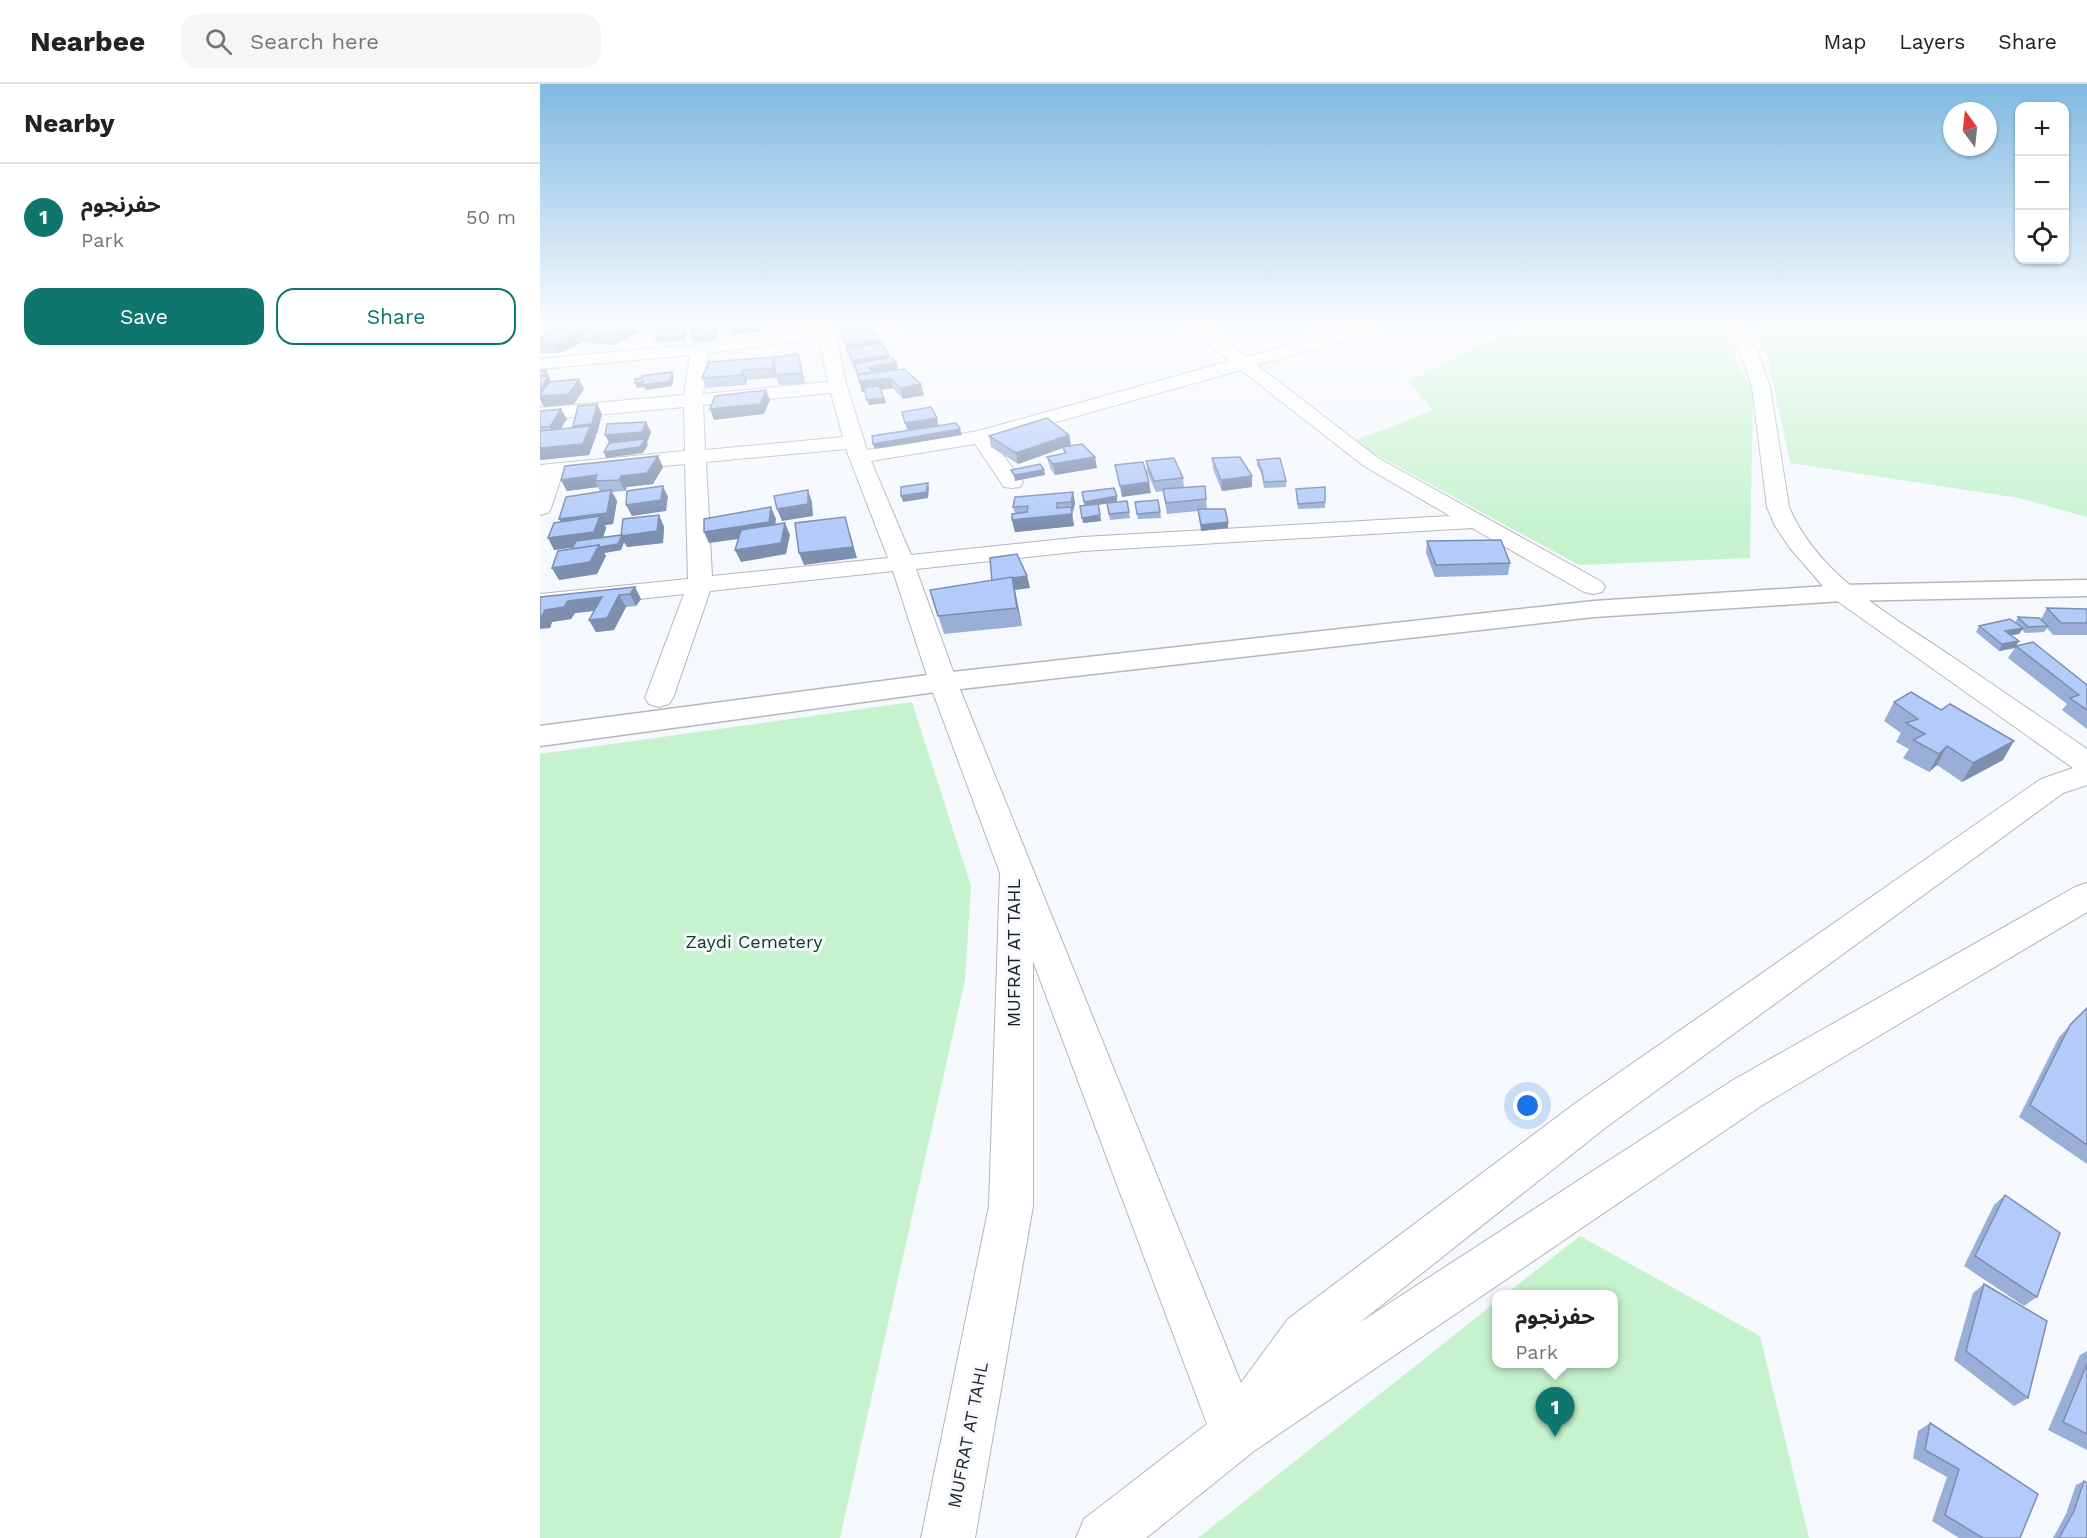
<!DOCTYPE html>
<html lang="en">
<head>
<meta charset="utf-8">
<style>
  body { margin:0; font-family:"Work Sans","Noto Sans Arabic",sans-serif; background:#f6f6f6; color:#222 }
  .controls { position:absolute; right:18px; top:18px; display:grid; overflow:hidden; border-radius:12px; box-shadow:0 2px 4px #0004 }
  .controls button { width:54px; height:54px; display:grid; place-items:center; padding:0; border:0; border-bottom:2px solid #e0e0e0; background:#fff; color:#222; font:30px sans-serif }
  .compass { position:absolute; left:1403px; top:18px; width:54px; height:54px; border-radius:50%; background:#fff; box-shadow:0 2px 4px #0004; rotate:345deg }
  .you { position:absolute; left:988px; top:1022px; width:21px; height:21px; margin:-15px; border:4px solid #fff; border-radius:50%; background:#1a73e8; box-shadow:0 0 0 9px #1a73e833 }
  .badge { display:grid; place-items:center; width:39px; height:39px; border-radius:50%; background:#0f766e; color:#fff; font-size:20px; font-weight:700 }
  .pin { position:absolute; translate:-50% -50px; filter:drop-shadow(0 2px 3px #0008) }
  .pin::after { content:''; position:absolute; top:32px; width:21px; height:18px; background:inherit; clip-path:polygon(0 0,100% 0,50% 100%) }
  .popup { position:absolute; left:952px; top:1206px; width:126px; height:78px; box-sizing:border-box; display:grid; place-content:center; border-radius:12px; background:#fff; filter:drop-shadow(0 2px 4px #0005); font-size:20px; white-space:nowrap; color:#767676 }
  .popup b { font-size:22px; color:#222 }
  .popup::after { content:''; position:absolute; left:50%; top:100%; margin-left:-12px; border:12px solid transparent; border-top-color:#fff }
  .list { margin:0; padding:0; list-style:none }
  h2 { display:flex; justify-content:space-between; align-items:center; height:78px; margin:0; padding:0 24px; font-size:26px }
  h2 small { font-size:20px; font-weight:400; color:#767676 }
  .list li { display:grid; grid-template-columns:39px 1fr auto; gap:18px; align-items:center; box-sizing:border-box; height:108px; padding:0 24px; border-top:2px solid #e0e0e0 }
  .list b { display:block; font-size:22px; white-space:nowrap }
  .list p { margin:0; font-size:20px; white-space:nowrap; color:#767676 }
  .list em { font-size:20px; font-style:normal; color:#767676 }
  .actions { display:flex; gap:12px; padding:18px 24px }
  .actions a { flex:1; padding:14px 0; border:2px solid #0f766e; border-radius:18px; text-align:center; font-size:21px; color:#0f766e }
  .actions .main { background:#0f766e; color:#fff }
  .icon { flex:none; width:33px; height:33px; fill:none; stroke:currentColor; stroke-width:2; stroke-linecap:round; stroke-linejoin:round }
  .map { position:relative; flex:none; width:1547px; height:1454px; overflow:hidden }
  header { display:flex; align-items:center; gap:36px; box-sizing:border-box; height:84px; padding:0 30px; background:#fff; border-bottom:2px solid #e0e0e0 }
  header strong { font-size:28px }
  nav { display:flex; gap:33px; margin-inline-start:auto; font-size:21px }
  .search { width:420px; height:54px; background:#f6f6f6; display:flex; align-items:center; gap:15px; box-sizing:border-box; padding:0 21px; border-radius:18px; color:#767676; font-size:22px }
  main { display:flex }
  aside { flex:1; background:#fff }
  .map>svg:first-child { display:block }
  .green { fill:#c6f3ce }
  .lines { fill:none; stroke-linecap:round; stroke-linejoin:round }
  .street-casing { stroke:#b4b6bb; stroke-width:2 }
  .primary-casing { stroke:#b4b6bb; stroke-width:3 }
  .street { fill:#fff; fill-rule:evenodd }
  .primary { fill:#fff; fill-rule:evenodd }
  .wall { fill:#99afd7 }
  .shaded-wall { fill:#7d8eaf }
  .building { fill:#b2cbfa; stroke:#7d8eaf; stroke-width:1.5 }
  .labels { text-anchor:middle; stroke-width:6; stroke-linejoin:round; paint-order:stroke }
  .park-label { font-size:18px; fill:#0c401d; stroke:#f5f8fd }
  .street-label { font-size:18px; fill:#1f2021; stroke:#f5f8fd }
</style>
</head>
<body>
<header>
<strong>Nearbee</strong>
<div class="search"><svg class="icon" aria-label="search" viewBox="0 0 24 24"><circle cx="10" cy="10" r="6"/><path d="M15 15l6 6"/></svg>Search here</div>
<nav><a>Map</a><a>Layers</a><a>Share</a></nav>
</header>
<main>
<aside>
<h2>Nearby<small></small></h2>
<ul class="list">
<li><span class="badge">1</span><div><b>حفرنجوم</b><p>Park</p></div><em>50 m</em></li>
</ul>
<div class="actions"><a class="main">Save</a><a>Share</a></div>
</aside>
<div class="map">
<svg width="1547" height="1454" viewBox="0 0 1547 1454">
  <rect width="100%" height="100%" fill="#f5f8fd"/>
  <g class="green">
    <path d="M994 240H1178L1213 307 1210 474 1039 481 811 357 862 339 892 326 869 297 927 268Z"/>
    <path d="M1202 240H1547V433L1479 414 1250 379 1227 270Z"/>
    <path d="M372 618 431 802 425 896 300 1454H0V670Z"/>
    <path d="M1040 1152 1220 1252 1269 1454H658L956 1218V1280H1074V1210H966Z"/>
  </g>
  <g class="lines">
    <g class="street-casing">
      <path id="street" d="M277 240H293L294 242 358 240 350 245 296 252 307 303 327 366 438 347 690 277 645 240H663L707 273 820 241H832L834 245 832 249 717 281 838 374 1062 498 1065 503 1062 508 1053 510 1044 508 932 444 543 467 376 485 417 598 701 1299 748 1235 1037 1018 1501 695 1533 684 1293 514 1250 464 1235 442 1227 423 1212 303 1200 268 1180 240H1196L1218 268 1230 303 1249 423C1279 493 1351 531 1411 572 1456 603 1502 634 1547 665V701L1523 709 1065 1044 819 1239 1193 996 1535 803 1547 799V828L1221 1022 714 1367 606 1454H536L544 1435 667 1340 493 877V1122L435 1454H381L449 1122 460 789 389 598 353 487 170 507 133 614 129 620 119 623 109 620 105 614 144 510 0 526V510L148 495 145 380 22 391 11 424 8 429 0 431V381L145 367 144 323 0 336V324L144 311 150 271 0 285V275L160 260 278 244ZM279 254 288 298 163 310 168 269ZM701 286 824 382 910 432 543 453 371 471 331 377 435 360 464 403 472 404 480 403 483 398 452 356ZM291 309 303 353 165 366 163 321ZM306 365 348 474 172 492 166 378Z"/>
    </g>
    <g class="primary-casing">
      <g id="primary">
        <path d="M0 240H22L19 244 0 251Z"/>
        <path d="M1547 496V512L1302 517 1054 533 403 607 0 662V642L403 589 1054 517 1302 501Z"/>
      </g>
    </g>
    <use href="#street" class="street"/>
    <use href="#primary" class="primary"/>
  </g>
  <g class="wall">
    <path d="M26 240 100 248 73 261 46 259 45 257 20 269H0V254Z"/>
    <path d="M296 240H327L339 255 341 259 350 273 356 278 358 286 384 311 363 315 353 304 340 306 346 319 329 321 325 307 322 308 318 293 310 275 299 243H297Z"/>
    <path d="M258 270 261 280 265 300 239 301 236 293V294L207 296 206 301 166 304 162 294 234 273Z"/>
    <path d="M0 327 27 335 21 345 33 343V342L62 330 57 350 55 351 56 352 49 371 0 376Z"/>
    <path d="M529 351 531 361 557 384 515 391 510 384 507 373 524 369 523 364 478 380 451 363 449 352Z"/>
    <path d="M672 374 712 403 682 407 673 385Z"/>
    <path d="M717 376 746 397V403L724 404 722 392 717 381Z"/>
    <path d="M606 377 643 394 644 404 665 402 667 425 688 444 661 447 658 427 627 430 623 407 616 408 607 388Z"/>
    <path d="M123 383 113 400 87 403 85 407 72 408 77 417 73 440 65 441 66 444 63 453 81 451 119 431 124 443 123 459 87 463 84 458 81 466 64 469 66 472 57 490 19 496 12 484 33 463 14 466 21 438 60 408 58 403 27 407 21 396Z"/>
    <path d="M785 403V424L758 425 756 410Z"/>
    <path d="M533 408 535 419 532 429 534 442 475 448 472 436 475 429 473 423Z"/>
    <path d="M542 408 577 418 589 428 590 434 570 436 567 419 558 421 561 437 543 439 545 421Z"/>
    <path d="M618 416 621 434 598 435 595 418Z"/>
    <path d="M887 457 970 479 968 491 895 493 886 469Z"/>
    <path d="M487 492 490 504 475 506 482 542 404 550 390 506Z"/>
    <path d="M95 503 101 515 96 522 86 523 74 546 56 548 49 536 54 527 35 529 31 535 12 538 10 544 0 513Z"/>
    <path d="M1507 524 1547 525V551H1513L1507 544 1504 548 1485 549 1482 546 1479 550 1471 551 1477 562 1547 601V645L1522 626 1527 620 1468 574 1475 564 1459 567 1436 548 1439 542 1475 539 1478 533 1501 535Z"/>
    <path d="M1354 618 1463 676 1422 698 1397 681 1389 688 1363 674 1369 665 1356 658 1361 649 1344 637Z"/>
    <path d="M1547 924V1080L1479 1033 1519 953Z"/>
    <path d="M1465 1111 1497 1213 1484 1222 1424 1182 1454 1121Z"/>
    <path d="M1444 1200 1488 1314 1474 1322 1414 1276 1433 1209Z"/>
    <path d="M1547 1267V1366L1508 1346 1540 1271Z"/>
    <path d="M1390 1339 1480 1454H1419L1392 1437 1407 1393 1373 1374 1378 1347Z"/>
    <path d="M1544 1397 1547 1454H1513L1526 1430 1536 1401Z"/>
  </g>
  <g class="shaded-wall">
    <path d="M55 240H78L41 249 45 257 20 269 15 260Z"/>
    <path d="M93 240H96L100 248 73 261 68 251Z"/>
    <path d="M175 240 177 245 176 256 154 258 151 253Z"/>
    <path d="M200 240H221L222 247 193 251 190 241Z"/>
    <path d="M296 240H316L297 243Z"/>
    <path d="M146 243 148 247 145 256 117 259 115 254Z"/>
    <path d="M339 255 342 265 310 271 307 261Z"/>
    <path d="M258 270 261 280 265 300 262 289Z"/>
    <path d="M349 271 352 279 356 278 359 288 350 294 353 304 322 308 319 297H321L313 277Z"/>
    <path d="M234 273 235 291 236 294 232 284Z"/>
    <path d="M6 286 14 303 39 295 44 305 34 320 4 323 0 316V296Z"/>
    <path d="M203 286 207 296 206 301 202 291Z"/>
    <path d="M132 288 134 294 132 302 106 306 104 303 97 304 95 299 103 298Z"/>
    <path d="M381 300 384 311 363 315 360 304Z"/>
    <path d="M226 306 230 316 224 330 174 336 170 325Z"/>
    <path d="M344 314 346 319 329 321 327 316Z"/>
    <path d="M57 320 62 330 57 350 55 351 56 352 49 371 0 376V364L38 353 33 342Z"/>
    <path d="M21 325 27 335 15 353 10 343Z"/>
    <path d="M397 334 399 344 369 350 365 339Z"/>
    <path d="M106 338 111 348 107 359 108 361 103 369 66 374 64 368 71 362 65 351Z"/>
    <path d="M420 345 422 351 374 359 335 365 333 360Z"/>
    <path d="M529 351 531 361 478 380 476 369Z"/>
    <path d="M118 372 123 383 113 400 87 403 85 407 79 396 81 392Z"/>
    <path d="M555 373 557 384 515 391 513 380Z"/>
    <path d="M504 386 505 391 475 397 474 391Z"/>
    <path d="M57 391 55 397 58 403 27 407 21 396Z"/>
    <path d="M712 392V403L682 407 681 396Z"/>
    <path d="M609 398 611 409 582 413 580 402Z"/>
    <path d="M388 399 389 404 388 414 363 418 361 412Z"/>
    <path d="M123 402 128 413 126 427 92 432 86 421Z"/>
    <path d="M71 406 77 417 73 440 65 441 66 444 61 460 14 466 8 454 25 446 19 435Z"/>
    <path d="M268 406 272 418 273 432 242 437 237 425Z"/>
    <path d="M533 408 535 419 533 429 531 418Z"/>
    <path d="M577 412V418L545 423 544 418Z"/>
    <path d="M231 423 236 435 234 450 169 459 164 448Z"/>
    <path d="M531 423 534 442 475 448 472 436Z"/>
    <path d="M119 431 124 443 123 459 87 463 84 458 81 466 64 469 66 472 57 490 19 496 12 484 82 451Z"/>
    <path d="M560 431 561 437 543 439 542 434Z"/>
    <path d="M305 433 317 474 264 481 259 469Z"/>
    <path d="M688 438V444L661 447V441Z"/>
    <path d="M245 439 250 451 246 470 201 478 195 466Z"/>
    <path d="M487 492 490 504 475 506 482 542 477 524 452 497Z"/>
    <path d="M95 503 101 515 96 522 90 510Z"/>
    <path d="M79 511 86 523 74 546 56 548 49 536Z"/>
    <path d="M62 513 69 525 35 529 31 535 12 538 10 544 0 545V532L5 526 28 517Z"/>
    <path d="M1483 544 1479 550 1462 553 1465 547Z"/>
    <path d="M1479 557 1475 564 1459 567 1462 560Z"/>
    <path d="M1474 657 1463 676 1422 698 1433 679Z"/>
    <path d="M1407 662 1397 681 1389 688 1399 670Z"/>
  </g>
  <g class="building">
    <path d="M26 240H55L15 260 0 259V254Z"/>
    <path d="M60 240H93L68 251 41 249Z"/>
    <path d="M175 240 174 251 151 253 154 242Z"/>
    <path d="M314 240H327L339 255 307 261 299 242Z"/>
    <path d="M146 243 142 251 115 254 117 247Z"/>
    <path d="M342 259 349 271 313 277 307 265Z"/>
    <path d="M258 270 262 289 235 291 234 273Z"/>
    <path d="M234 273 232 284 203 286 202 291 162 294 169 278Z"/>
    <path d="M351 273 356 278 330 283 331 288 319 290 314 280Z"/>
    <path d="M364 285 381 300 360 304 350 294 319 297 318 291Z"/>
    <path d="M6 286 2 293H0V287Z"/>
    <path d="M132 288 130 297 103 301V298L95 299V295L102 294V292Z"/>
    <path d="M8 292 1 305H0V293Z"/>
    <path d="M39 295 29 310 0 312V311L9 298Z"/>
    <path d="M339 302 344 314 327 316 324 304Z"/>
    <path d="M226 306 220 320 170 325 175 312Z"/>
    <path d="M57 320 52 340 33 342 38 322Z"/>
    <path d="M391 323 397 334 365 339 362 328Z"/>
    <path d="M21 325 10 343H0V327Z"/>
    <path d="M507 334 529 351 476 369 449 352Z"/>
    <path d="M106 338 102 348 65 351 67 340Z"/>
    <path d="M416 339 420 345 333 360 332 352Z"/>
    <path d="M50 342 43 360 0 364V347Z"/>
    <path d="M105 355 100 363 64 368 69 359Z"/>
    <path d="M542 360 555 373 513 380 507 373 526 369 523 363Z"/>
    <path d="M118 372 107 389 81 392 79 396 55 397 57 391 21 396 25 382Z"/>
    <path d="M700 373 712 392 681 396 672 374Z"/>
    <path d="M634 374 643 394 614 397 606 377Z"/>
    <path d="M740 374 746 397 724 398 722 386 717 376Z"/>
    <path d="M603 378 609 398 580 402 575 381Z"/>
    <path d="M500 380 504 386 474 391 471 386Z"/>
    <path d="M388 399 386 408 361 412V403Z"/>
    <path d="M123 402 121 416 86 421 87 407Z"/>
    <path d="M665 402 666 415 626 419 623 405Z"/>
    <path d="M785 403V418L758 420 756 405Z"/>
    <path d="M574 404 577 412 544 418 542 408Z"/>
    <path d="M71 406 67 429 19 435 26 413Z"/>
    <path d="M268 406V420L237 425 234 412Z"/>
    <path d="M533 408 531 418 517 419V424L531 423 532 430 472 436V430L487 428 488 422 473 423 475 413Z"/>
    <path d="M618 416 620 428 597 430 595 418Z"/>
    <path d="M587 417 589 428 569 430 567 419Z"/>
    <path d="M558 420 560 431 542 434 540 422Z"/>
    <path d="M231 423 229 438 164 448V435Z"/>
    <path d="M658 425H685L688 438 661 441Z"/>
    <path d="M119 431 117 447 81 452 83 435Z"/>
    <path d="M60 432 54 448 8 454 14 439Z"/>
    <path d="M305 433 313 463 259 469 255 439Z"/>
    <path d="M245 439 241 459 195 466 201 446Z"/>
    <path d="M82 451 78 460 60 463 59 461 32 465 36 457Z"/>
    <path d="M961 456 970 479 896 481 887 457Z"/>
    <path d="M59 461 50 478 12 484 18 467Z"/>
    <path d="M477 470 487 492 452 497 450 474Z"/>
    <path d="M472 493 477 524 398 532 390 506Z"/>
    <path d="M95 503 90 510 79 511 67 534 49 536 62 513 28 517 24 523 5 526 2 532H0V513Z"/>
    <path d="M1507 524 1547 525V539H1521Z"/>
    <path d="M1478 533 1499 534 1508 542 1488 543Z"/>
    <path d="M1470 535 1483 544 1465 547 1479 557 1462 560 1439 542Z"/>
    <path d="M1493 558 1547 601V626L1530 614 1539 611 1476 562Z"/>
    <path d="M1371 608 1401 626 1410 620 1474 657 1433 679 1407 662 1399 670 1373 656 1385 650 1366 639 1378 635 1354 618Z"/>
    <path d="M1547 924V1061L1490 1021 1530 941Z"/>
    <path d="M1465 1111 1520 1149 1497 1213 1435 1172Z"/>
    <path d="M1444 1200 1507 1237 1488 1314 1426 1267Z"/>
    <path d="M1547 1280V1350L1523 1338Z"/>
    <path d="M1390 1339 1498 1410 1480 1454H1443L1405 1431 1419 1385 1385 1366Z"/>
    <path d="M1544 1397 1547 1399V1454H1519L1534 1427Z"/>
  </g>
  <linearGradient id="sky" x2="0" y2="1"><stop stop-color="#7fb9e2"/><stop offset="0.54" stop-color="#fafcfe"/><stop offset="1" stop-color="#fafcfe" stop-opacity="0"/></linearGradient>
  <rect width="1547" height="443" fill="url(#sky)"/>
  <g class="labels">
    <g class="park-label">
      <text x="214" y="864">Zaydi Cemetery</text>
    </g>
    <g class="street-label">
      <text transform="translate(474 869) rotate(-90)" y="6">MUFRAT AT TAHL</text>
      <text transform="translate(428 1351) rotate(-79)" y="6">MUFRAT AT TAHL</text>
    </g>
  </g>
</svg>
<div class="controls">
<button>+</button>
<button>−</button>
<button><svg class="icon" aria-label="locate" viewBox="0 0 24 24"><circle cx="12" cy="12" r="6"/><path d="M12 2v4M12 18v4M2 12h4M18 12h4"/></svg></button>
</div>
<svg class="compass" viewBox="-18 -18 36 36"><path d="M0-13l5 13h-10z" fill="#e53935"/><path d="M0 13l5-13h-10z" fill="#767676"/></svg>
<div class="you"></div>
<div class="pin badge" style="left:1015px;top:1353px">1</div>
<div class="popup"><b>حفرنجوم</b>Park</div>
</div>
</main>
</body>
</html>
